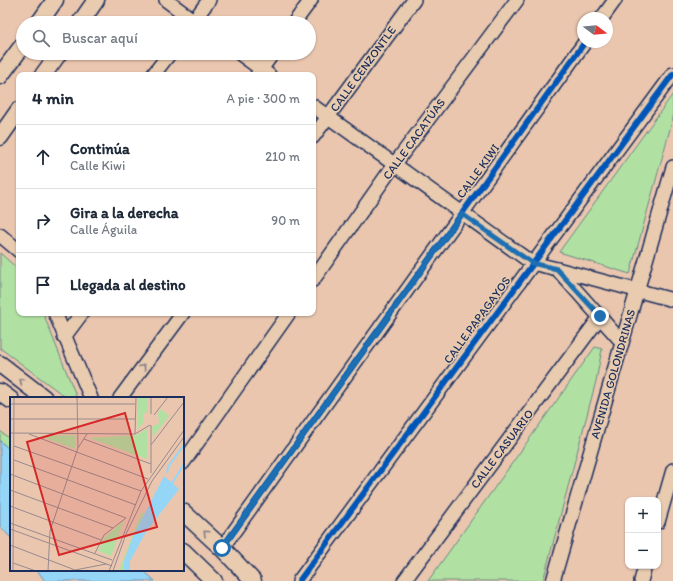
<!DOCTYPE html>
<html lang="es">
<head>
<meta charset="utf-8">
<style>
  body { margin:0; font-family:Itim,sans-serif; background:#f2f2f3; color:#1f2937 }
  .controls { position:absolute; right:12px; bottom:12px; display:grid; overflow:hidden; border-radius:8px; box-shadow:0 1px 3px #0004 }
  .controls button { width:36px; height:36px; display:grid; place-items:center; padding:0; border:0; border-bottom:1px solid #e0e1e3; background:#fff; color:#1f2937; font:20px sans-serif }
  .compass { position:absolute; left:577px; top:12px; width:36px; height:36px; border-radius:50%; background:#fff; box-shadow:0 1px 3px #0004; rotate:106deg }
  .stop { position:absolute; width:12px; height:12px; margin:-9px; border:3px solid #1f6fb2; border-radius:50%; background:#fff }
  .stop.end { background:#1f6fb2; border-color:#fff; box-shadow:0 1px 4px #0008 }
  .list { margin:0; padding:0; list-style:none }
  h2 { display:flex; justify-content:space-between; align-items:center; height:52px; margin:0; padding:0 16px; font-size:17px }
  h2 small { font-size:13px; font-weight:400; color:#747a83 }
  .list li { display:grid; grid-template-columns:26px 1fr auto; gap:12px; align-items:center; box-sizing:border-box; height:64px; padding:0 16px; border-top:1px solid #e0e1e3 }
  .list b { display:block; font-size:15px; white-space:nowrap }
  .list p { margin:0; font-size:13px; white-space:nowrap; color:#747a83 }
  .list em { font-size:13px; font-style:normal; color:#747a83 }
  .icon { flex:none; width:22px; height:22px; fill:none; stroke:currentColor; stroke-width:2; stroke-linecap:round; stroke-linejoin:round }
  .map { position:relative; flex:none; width:673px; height:581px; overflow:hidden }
  .search { position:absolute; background:#fff; box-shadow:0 1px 3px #0004; left:16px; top:16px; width:300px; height:44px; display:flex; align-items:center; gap:10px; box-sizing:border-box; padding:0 14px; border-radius:22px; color:#747a83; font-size:15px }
  .panel { position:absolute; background:#fff; box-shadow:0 1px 3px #0004; left:16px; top:72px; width:300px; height:244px; border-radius:8px }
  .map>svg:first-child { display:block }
  .green { fill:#b1e1a2; stroke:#668880 }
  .water { fill:#95d6f7; stroke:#6493ba }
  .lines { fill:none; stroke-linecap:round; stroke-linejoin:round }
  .minor-casing { stroke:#1b2f5e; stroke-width:16 }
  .tertiary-casing { stroke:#1b2f5e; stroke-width:19 }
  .minor { stroke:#e9cbaf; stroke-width:13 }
  .tertiary { stroke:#e9cbaf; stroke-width:16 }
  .cycleway-casing { stroke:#e9cbaf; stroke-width:8 }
  .cycleway { stroke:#0057b8; stroke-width:6 }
  .oneway { stroke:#827d86 }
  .route { stroke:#1f6fb2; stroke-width:5 }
  .labels { text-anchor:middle; stroke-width:3; stroke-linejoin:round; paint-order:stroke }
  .street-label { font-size:12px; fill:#1b2f5e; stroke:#e9cbaf }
  .inset-river { fill:none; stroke:#95d6f7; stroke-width:2 }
  .inset-road { fill:none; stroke:#978a8f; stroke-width:1 }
  .view { fill:#d62828; fill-opacity:0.15; stroke:#d62828; stroke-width:2 }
  .inset-edge { fill:none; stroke:#1b2f5e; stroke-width:2 }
</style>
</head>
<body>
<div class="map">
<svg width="673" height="581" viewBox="0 0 673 581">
  <rect width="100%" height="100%" fill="#eac6af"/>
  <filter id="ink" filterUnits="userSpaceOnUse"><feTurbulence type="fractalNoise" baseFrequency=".025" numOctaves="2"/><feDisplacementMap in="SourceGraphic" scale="8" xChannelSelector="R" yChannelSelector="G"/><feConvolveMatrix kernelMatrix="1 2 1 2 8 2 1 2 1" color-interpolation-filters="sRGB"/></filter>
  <g filter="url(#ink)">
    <g class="green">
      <path d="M673 94V118L630 274 559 252Z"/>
      <path d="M0 253 19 270V313H43L77 398H67L0 348Z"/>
      <path d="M595 347 602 349 596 381 543 581H428Z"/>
      <path d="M0 431 11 440V451L0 441Z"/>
    </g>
    <g class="water">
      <path d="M0 441 11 451V538L0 526Z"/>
      <path d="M37 570H143L155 581H45Z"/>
    </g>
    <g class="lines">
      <g class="minor-casing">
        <g id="minor">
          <path d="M166 0 197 23"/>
          <path d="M602 18 615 0"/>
          <path d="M192 23 209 0"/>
          <path d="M294 23 311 0"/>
          <path d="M239 53 269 75"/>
          <path d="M153 75 170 53"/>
          <path d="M257 75 273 53"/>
          <path d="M313 106 532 263 557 269 622 342"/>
          <path d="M313 137 414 0"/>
          <path d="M0 235 19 251"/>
          <path d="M557 269 673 300"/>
          <path d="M313 280 394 165 517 0"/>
          <path d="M55 313 91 398"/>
          <path d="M64 337 82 313"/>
          <path d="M120 398 183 313"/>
          <path d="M183 463 289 313"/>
          <path d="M658 522 673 470"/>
          <path d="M222 548 585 42"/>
          <path d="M299 581 673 74"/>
          <path d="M404 581 600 317"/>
          <path d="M553 581 673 167"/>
          <path d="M641 581 645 566"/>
        </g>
      </g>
      <g class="tertiary-casing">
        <g id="tertiary">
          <path d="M39 23 55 0"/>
          <path d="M80 23 96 0"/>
          <path d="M43 75 59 53"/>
          <path d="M0 76 23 45"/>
          <path d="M0 137 19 110"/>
          <path d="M0 364 44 398"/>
          <path d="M0 392 11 400"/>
          <path d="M183 512 222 548 253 581"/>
          <path d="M183 551 214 581"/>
        </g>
      </g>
      <use href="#minor" class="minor"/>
      <use href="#tertiary" class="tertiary"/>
      <g class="cycleway-casing">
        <g id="cycleway">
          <path d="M222 548 585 42"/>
          <path d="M299 581 673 74"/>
        </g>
      </g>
      <use href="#cycleway" class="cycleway"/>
    </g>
    <defs><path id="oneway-chevron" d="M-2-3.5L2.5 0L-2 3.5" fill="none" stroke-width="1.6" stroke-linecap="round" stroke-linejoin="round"/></defs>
    <g class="oneway">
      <use href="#oneway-chevron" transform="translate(143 367) rotate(-54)"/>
      <use href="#oneway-chevron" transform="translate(22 381) rotate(-142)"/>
      <use href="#oneway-chevron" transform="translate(206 533) rotate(-137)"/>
    </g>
  </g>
  <g class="lines" filter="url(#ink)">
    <path class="route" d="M222 548 462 214 532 263 557 269 600 316"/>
  </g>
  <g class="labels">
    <g class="street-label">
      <text transform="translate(363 69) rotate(-54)" y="4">CALLE CENZONTLE</text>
      <text transform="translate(414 139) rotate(-54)" y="4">CALLE CACATÚAS</text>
      <text transform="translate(478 171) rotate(-54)" y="4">CALLE KIWI</text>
      <text transform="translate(477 320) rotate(-54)" y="4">CALLE PAPAGAYOS</text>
      <text transform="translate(613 374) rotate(-74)" y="4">AVENIDA GOLONDRINAS</text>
      <text transform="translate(502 449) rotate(-53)" y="4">CALLE CASUARIO</text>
    </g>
  </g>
  <g transform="translate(10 397)">
    <rect width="174" height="174" fill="#eac6af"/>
    <path d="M127 0H138V14L133 18 134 25 128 32ZM151 12 159 19 143 40 142 30 149 26 148 16ZM137 32V62L79 41 127 38ZM65 38V52L30 39ZM131 116H134L114 164V174H109ZM114 124 101 159 88 154 95 140Z" fill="#b1e1a2"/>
    <path d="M154 79 169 92 136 135 120 164V174H114V164L124 137Z" fill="#95d6f7"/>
    <path class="inset-river" d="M157 76 158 70 174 48M159 91 174 67"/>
    <path class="inset-road" d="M67 0 68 51M141 0V17M0 7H125M144 18 158 0M0 22H125M141 28V76M0 36 125 37 140 28M19 37 138 82M125 37 126 0M74 42 141 67M141 48 174 5M4 49 131 94M4 63 126 108M0 77 116 121M0 93 103 131M0 109 91 143M0 126 102 163M0 132 102 169M0 148 65 173 96 167M85 156 94 138 116 121M3 166 26 174M3 174 4 0M38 174 40 134 68 51 77 37M99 174 131 94 174 33M103 174 116 137 142 84 174 40"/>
    <path class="view" d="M115 16 147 130 49 158 17 45Z"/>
    <rect width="174" height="174" class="inset-edge"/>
  </g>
</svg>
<div class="controls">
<button>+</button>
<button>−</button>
</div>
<svg class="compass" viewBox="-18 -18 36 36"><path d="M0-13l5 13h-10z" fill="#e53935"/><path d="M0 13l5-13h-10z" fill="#747a83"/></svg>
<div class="stop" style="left:222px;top:548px"></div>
<div class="stop end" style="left:600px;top:316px"></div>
<div class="search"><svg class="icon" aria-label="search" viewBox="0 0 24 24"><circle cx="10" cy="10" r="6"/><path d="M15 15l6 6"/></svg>Buscar aquí</div>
<section class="panel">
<h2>4 min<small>A pie · 300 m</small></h2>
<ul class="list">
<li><svg class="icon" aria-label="ahead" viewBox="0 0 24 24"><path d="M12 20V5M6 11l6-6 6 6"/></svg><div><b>Continúa</b><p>Calle Kiwi</p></div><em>210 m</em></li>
<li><svg class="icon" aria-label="right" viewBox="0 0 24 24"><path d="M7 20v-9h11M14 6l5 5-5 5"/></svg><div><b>Gira a la derecha</b><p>Calle Águila</p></div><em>90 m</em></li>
<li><svg class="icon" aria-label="arrive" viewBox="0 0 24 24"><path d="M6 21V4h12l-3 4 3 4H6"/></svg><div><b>Llegada al destino</b></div></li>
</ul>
</section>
</div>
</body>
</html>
